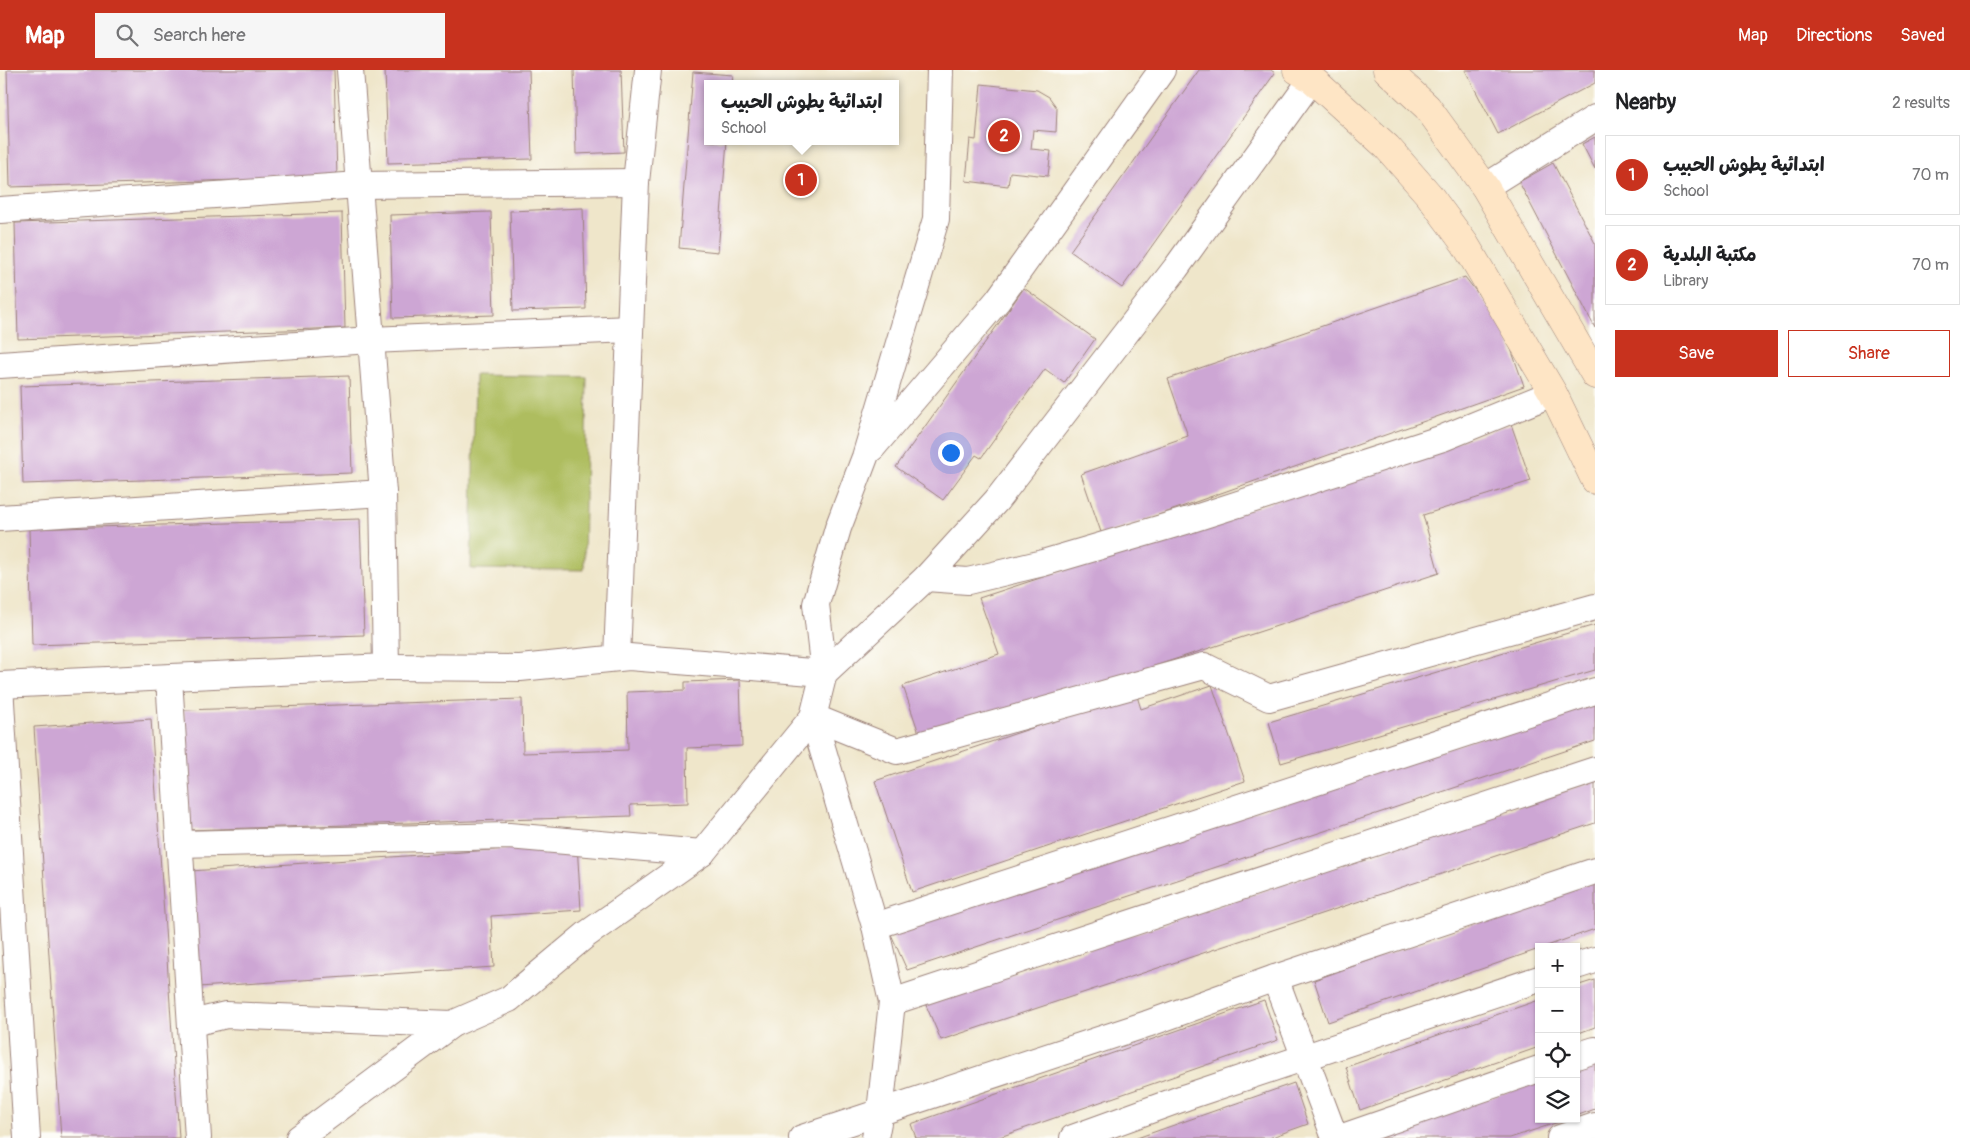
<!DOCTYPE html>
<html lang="en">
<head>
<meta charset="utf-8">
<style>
  body { margin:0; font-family:Pangolin,"Playpen Sans Arabic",sans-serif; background:#f6f6f6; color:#202124 }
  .controls { position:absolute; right:15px; bottom:15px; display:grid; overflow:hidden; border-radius:0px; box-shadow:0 1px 4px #0004 }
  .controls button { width:45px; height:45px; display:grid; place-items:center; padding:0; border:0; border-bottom:1px solid #e0e0e0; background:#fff; color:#202124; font:25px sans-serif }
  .you { position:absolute; left:950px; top:382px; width:18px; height:18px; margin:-12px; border:4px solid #fff; border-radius:50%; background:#1a73e8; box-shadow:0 0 0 8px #1a73e833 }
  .badge { display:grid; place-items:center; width:32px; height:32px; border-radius:50%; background:#c8321e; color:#fff; font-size:16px; font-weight:700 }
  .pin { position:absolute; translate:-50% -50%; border:2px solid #fff; box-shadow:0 1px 5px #0006 }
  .popup { position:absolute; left:704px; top:10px; width:195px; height:65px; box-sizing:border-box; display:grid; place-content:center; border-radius:0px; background:#fff; filter:drop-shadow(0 1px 4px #0005); font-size:16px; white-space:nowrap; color:#757577 }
  .popup b { font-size:19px; color:#202124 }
  .popup::after { content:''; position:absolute; left:50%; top:100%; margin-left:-10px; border:10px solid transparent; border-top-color:#fff }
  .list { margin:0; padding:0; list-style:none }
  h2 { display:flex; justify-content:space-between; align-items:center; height:65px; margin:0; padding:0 20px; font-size:21px }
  h2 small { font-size:16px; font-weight:400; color:#757577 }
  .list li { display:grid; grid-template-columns:32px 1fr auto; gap:15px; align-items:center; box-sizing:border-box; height:80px; margin:0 10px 10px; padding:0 10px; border:1px solid #e0e0e0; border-radius:0px }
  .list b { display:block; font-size:19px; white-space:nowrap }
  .list p { margin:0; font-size:16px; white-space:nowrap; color:#757577 }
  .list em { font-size:16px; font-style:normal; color:#757577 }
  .actions { display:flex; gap:10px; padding:15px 20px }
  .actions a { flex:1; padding:11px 0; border:1px solid #c8321e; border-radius:0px; text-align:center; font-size:18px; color:#c8321e }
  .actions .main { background:#c8321e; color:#fff }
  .icon { flex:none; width:28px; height:28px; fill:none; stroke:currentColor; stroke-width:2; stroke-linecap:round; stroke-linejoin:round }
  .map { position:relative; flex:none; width:1595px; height:1068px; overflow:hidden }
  header { display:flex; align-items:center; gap:30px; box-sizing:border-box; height:70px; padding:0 25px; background:#c8321e; color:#fff }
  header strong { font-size:24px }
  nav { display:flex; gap:28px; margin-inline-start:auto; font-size:18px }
  .search { width:350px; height:45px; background:#f6f6f6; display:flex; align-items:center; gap:12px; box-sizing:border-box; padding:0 18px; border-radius:0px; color:#757577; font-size:19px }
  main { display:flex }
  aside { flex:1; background:#fff }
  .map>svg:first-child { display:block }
  .green { fill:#aebd5f; stroke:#7c6e45 }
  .building { fill:#cda6d4 }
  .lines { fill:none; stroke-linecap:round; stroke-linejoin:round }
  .minor-casing { stroke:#9c827a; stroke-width:28 }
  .secondary-casing { stroke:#9c827a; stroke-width:29 }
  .minor { stroke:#fff; stroke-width:26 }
  .secondary { stroke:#fee5c5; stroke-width:28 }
</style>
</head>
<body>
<header>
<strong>Map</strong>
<div class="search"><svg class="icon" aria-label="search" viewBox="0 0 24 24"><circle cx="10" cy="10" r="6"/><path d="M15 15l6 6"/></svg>Search here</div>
<nav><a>Map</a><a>Directions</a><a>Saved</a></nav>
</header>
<main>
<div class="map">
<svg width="1595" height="1068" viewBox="0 0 1595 1068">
  <rect width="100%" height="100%" fill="#fdfcf7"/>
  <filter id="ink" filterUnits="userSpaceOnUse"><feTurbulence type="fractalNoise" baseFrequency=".02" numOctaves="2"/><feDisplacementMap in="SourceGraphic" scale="10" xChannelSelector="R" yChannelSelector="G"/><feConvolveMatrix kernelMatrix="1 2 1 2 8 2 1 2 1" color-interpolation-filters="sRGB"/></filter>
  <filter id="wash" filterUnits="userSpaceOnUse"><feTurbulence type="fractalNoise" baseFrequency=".0096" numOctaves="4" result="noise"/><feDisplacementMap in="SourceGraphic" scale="20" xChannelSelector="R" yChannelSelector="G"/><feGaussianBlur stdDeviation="1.12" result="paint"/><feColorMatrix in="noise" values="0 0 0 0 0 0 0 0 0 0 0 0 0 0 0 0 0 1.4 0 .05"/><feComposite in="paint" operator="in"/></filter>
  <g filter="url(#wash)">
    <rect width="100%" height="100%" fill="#efe6ca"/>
    <path class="green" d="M475 305 587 307 584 500 471 499Z"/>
    <g id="blocks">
      <g class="building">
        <path d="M7 0H334L337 107 10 117Z"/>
        <path d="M385 0H529L532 89 388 93Z"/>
        <path d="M574 0H621L624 82 576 84Z"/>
        <path d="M1199 0H1271L1275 3 1122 218 1070 181Z"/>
        <path d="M1465 0H1595V13L1498 64Z"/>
        <path d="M693 2 733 5 732 14H707V71H727L718 182 679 178Z"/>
        <path d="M981 14 1037 20 1049 27 1057 38 1056 62 1033 60 1031 79 1051 81 1048 106 1010 102 1008 116 966 111 970 69 976 70Z"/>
        <path d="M1595 67V99L1582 74Z"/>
        <path d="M1553 93 1595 173V258L1519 112Z"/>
        <path d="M583 138 586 239 513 241 510 141Z"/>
        <path d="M491 142 494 245 393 248 390 145Z"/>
        <path d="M342 143 345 258 18 269 15 153Z"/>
        <path d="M1465 207 1503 256 1524 316 1102 465 1081 404 1188 366 1168 309Z"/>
        <path d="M1024 218 1095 269 1064 313 1045 299 981 388 976 385 943 430 896 397Z"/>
        <path d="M349 306 352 403 23 414 20 316Z"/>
        <path d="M1511 354 1531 411 1423 445 1439 503 922 672 903 616 999 584 979 528Z"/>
        <path d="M360 449 364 565 32 575 29 459Z"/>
        <path d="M1595 555V600L1281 693 1269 652Z"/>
        <path d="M740 610 742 676 687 678 688 733 630 735 631 746 187 760 184 640 522 629 523 683 628 680 627 622 685 620V612Z"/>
        <path d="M1212 615 1245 711 912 822 875 711 1136 623 1141 639Z"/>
        <path d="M1595 630V671L907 900 890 862Z"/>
        <path d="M151 649 179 1068H61L34 657Z"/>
        <path d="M1595 711V753L941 970 925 933Z"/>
        <path d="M577 774 581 840 491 846 494 897 199 917 191 801Z"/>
        <path d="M1595 811V859L1544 877H1539V879L1328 952 1314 910Z"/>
        <path d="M1595 910V957L1576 964V916Z"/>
        <path d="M1264 930 1278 970 997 1068H916L911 1054Z"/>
        <path d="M1539 930V977L1360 1040 1346 997Z"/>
        <path d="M1595 992V1039L1576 1046V998Z"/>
        <path d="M1539 1011V1049L1565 1050 1510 1068H1371Z"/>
        <path d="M1294 1013 1308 1054 1269 1068H1137Z"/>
      </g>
    </g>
  </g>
  <g filter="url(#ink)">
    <use href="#blocks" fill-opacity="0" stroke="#9c827a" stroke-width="1"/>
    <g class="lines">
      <g class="minor-casing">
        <g id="minor">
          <path d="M1485 117 1595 48"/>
          <path d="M0 140 359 115 636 112"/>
          <path d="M0 295 371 270 630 259"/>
          <path d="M872 378 998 230 1162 0"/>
          <path d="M0 448 383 423"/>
          <path d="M926 508 968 511 1043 493 1189 450 1443 368 1553 323"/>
          <path d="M617 588 636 112 648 0"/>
          <path d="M386 597 520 598 629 587 824 603 816 534 838 458 865 387 936 149 940 0"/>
          <path d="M169 608 198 1068"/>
          <path d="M0 615 386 597 383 423 350 0"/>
          <path d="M0 615 27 1068"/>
          <path d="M179 774 509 766 702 783"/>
          <path d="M875 856 1595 621"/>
          <path d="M1576 896 1595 890"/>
          <path d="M1275 908 1335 1068"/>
          <path d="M892 932 1595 700"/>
          <path d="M192 953 226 945 452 954"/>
          <path d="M1576 986 1595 980"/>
          <path d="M299 1068 452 954 509 929 587 864 702 783 813 647 824 603 926 508 997 430 1176 198 1312 9"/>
          <path d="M802 1068 1147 954 1275 908 1595 801"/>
          <path d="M875 1068 880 1042 892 932 875 856 813 647 897 681 1204 596 1269 628 1595 537"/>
          <path d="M1073 1068 1186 1027 1539 909"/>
          <path d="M1340 1068 1539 999"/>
          <path d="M1560 1068 1595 1056"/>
        </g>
      </g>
      <g class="secondary-casing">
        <g id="secondary">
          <path d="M1297 0 1312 9 1387 77 1429 125 1465 174 1553 323 1595 410"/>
          <path d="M1387 0 1427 37 1485 117 1595 305"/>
        </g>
      </g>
      <use href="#minor" class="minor"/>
      <use href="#secondary" class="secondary"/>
    </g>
  </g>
</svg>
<div class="controls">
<button>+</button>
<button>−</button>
<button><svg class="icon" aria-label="locate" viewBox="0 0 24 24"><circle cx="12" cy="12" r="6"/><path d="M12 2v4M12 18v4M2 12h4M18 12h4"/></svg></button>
<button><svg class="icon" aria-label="layers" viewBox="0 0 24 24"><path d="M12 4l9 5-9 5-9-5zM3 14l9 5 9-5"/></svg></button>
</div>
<div class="you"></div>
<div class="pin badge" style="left:801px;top:110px">1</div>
<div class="popup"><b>ابتدائية يطوش الحبيب</b>School</div>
<div class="pin badge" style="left:1004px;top:66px">2</div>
</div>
<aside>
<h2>Nearby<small>2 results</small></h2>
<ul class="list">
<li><span class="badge">1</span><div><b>ابتدائية يطوش الحبيب</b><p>School</p></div><em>70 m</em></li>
<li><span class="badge">2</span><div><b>مكتبة البلدية</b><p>Library</p></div><em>70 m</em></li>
</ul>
<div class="actions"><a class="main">Save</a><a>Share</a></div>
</aside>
</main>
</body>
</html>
